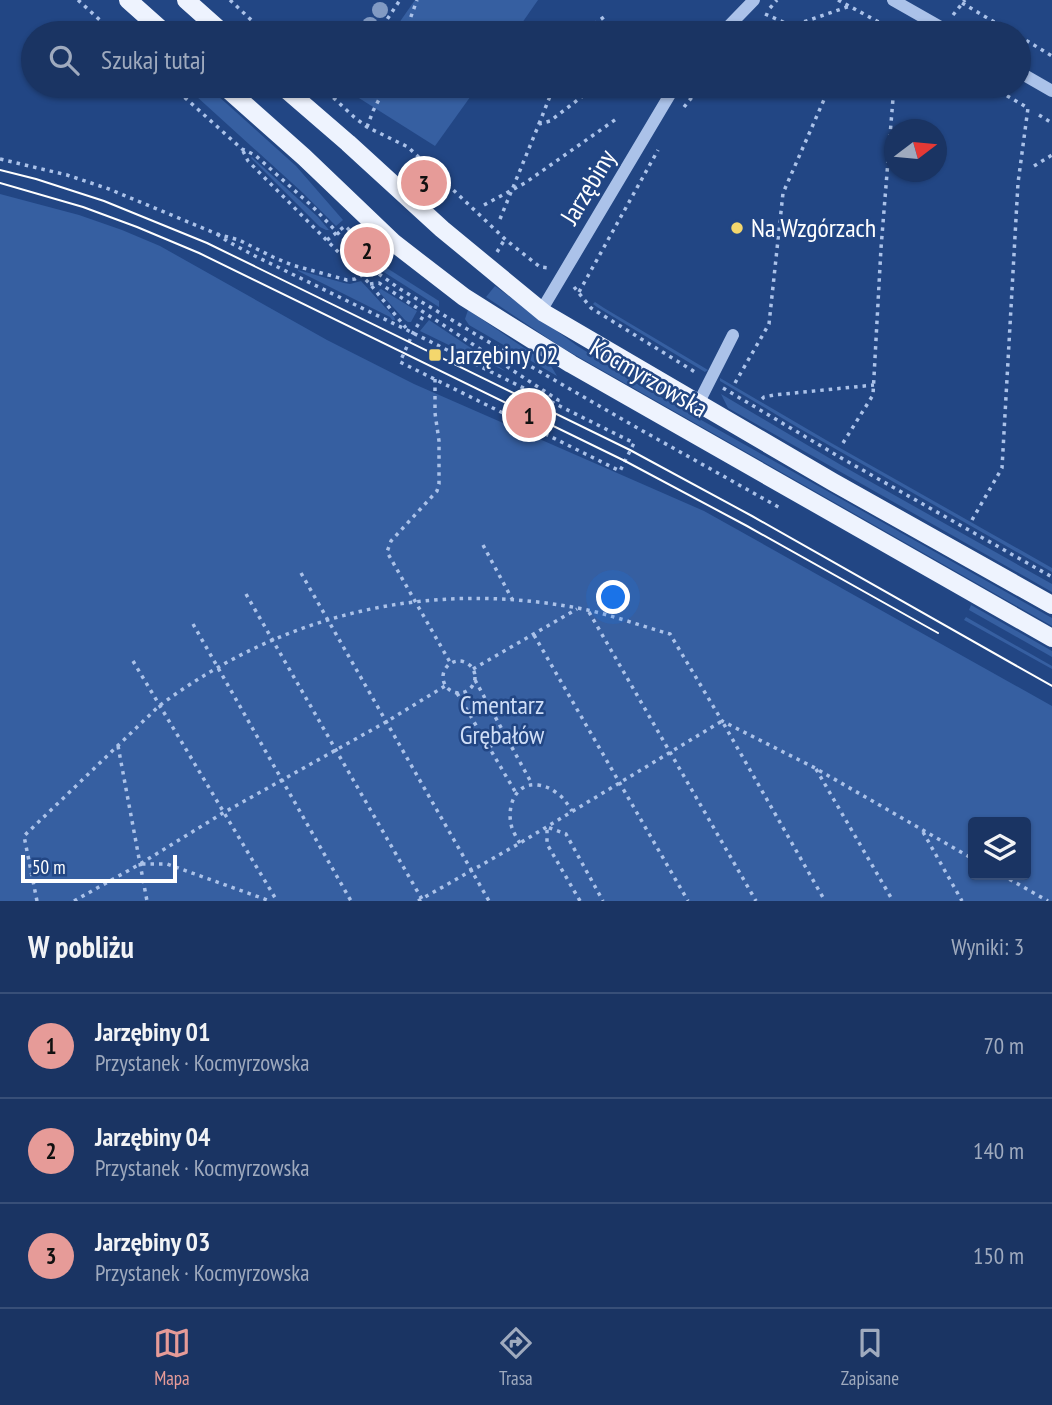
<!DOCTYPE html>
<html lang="pl">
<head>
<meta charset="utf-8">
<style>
  body { margin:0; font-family:"PT Sans Narrow",sans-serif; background:#233c69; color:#f1f3f6 }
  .controls { position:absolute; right:21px; bottom:21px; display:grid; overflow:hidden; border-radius:7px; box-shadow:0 2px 5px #0004 }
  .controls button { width:63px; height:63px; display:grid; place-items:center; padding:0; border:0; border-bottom:2px solid #384f78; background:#1a3463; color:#f1f3f6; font:35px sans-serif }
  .compass { position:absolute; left:884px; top:119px; width:63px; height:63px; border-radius:50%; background:#1a3463; box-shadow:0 2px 5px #0004; rotate:74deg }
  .scale { position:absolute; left:21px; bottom:18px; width:156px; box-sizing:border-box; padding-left:7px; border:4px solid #fff; border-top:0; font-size:19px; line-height:24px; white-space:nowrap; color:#fff; -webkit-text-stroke:5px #224684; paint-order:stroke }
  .you { position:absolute; left:614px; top:598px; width:24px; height:24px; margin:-18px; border:5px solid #fff; border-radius:50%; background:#1a73e8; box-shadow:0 0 0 10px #1a73e833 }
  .badge { display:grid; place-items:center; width:46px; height:46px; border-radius:50%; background:#e69b98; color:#111; font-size:23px; font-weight:700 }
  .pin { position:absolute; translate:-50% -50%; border:4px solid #fff; box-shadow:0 2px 7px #0006 }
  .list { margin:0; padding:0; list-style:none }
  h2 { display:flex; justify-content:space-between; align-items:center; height:91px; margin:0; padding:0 28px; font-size:30px }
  h2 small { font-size:23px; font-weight:400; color:#9faabe }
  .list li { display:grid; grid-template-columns:46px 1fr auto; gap:21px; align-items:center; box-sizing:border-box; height:105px; padding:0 28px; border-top:2px solid #384f78 }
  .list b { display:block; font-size:26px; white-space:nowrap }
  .list p { margin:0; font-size:23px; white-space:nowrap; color:#9faabe }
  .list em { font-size:23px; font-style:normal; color:#9faabe }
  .icon { flex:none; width:38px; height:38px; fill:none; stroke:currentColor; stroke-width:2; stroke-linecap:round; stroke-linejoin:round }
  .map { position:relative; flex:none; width:1052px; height:901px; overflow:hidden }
  .search { position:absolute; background:#1a3463; box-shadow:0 2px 5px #0004; left:21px; right:21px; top:21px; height:77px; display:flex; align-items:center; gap:18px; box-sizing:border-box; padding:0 24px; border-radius:38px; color:#9faabe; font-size:26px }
  .sheet { height:406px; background:#1a3463 }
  nav { display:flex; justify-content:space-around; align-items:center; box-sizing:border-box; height:98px; border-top:2px solid #384f78; background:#1a3463; font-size:19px; color:#9faabe }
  nav a { display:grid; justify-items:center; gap:4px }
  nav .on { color:#e69b98 }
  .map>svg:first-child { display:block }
  .green { fill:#365fa1; fill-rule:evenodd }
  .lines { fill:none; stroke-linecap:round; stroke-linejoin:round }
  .path { stroke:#abc2e9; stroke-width:3.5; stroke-dasharray:3.5 5; stroke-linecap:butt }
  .minor { stroke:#abc2e9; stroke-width:12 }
  .major { stroke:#eef3fe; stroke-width:18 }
  .tram { stroke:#fff; stroke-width:2 }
  .tree { fill:#819ac3 }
  .poi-dot { fill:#f4d76d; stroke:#224684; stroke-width:2.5 }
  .labels { text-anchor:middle; stroke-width:5; stroke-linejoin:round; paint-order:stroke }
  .street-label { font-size:26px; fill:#fff; stroke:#224684 }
  .poi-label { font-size:26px; fill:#fff; stroke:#224684; text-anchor:start }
  .park-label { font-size:26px; fill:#cfdef7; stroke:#224684 }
</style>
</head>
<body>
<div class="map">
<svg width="1052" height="901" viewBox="0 0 1052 901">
  <rect width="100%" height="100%" fill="#224684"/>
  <g class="green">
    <path d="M415 0H538L515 33H392Z"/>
    <path d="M185 86H207L296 166 343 220 336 226 303 193Z"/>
    <path d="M356 86H478L435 146 351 93Z"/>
    <path d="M252 157 318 217 329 230H326L320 227 251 158Z"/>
    <path d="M0 194 79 215 122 230 160 246 327 340 414 384 704 511 1052 706V901H0ZM973 822H1026V875H973Z"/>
    <path d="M382 265 439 301V307L379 269Z"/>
    <path d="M298 270 344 283 350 284 361 281 394 317 395 320H392L390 317 298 271Z"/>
    <path d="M495 286 576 345 634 382 1052 618V626L561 347 486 297Z"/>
    <path d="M381 289 417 311 411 322H408L405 320 380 293 379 290Z"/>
    <path d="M595 302 604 308 708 370 705 372 597 307 593 304Z"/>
    <path d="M468 310 551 366 557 376 469 325 465 319Z"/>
    <path d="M429 320 504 370 505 371 460 349 459 350 420 331Z"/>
    <path d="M720 378 826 440 1052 568V572L797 427 720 381Z"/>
    <path d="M721 394 841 465 1052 584V592L728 408Z"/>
    <path d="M971 605 1052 651V657L969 610Z"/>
    <path d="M966 617 1052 666V669L964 620Z"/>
  </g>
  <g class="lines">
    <g class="path">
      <path d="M78 0 114 33"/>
      <path d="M230 0 265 33"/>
      <path d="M838 0 899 33"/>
      <path d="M962 3 1013 33"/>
      <path d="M770 8 777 0"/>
      <path d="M765 14 792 26 850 6"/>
      <path d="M953 15 965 0"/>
      <path d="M793 26 811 33"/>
      <path d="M587 29 604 17"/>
      <path d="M378 33 400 0"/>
      <path d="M405 33 417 0"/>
      <path d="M1019 36 1052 56"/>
      <path d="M172 86 242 149 255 155 313 207 372 269 400 289 487 341 641 430 782 509"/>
      <path d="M321 86 354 117 367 127 408 147 506 240 540 267 549 268"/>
      <path d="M339 87 341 86"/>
      <path d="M684 107 701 86"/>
      <path d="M1039 115 1052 123"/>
      <path d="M539 124 554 86"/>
      <path d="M367 127 373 111 386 86"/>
      <path d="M243 151 248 161 370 284 406 328"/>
      <path d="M0 159 67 175 109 189 217 234 239 240 273 257 292 265 347 280 355 279 372 269"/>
      <path d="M1034 166 1052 155"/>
      <path d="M484 205 525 183 619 117"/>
      <path d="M500 219 539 124 550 121 596 86"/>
      <path d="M217 234 227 241 255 256 407 330 413 333 634 443 620 471 400 362 413 333 425 313"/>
      <path d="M327 240 345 226 358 238"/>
      <path d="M497 252 505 239"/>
      <path d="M370 284 379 283 558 400 556 405"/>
      <path d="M574 287 591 308 695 372"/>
      <path d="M579 292 658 150"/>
      <path d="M435 379V413L439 441V484L437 491 391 541 387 552 451 664"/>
      <path d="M735 383 769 324 783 193 830 86"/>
      <path d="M723 388 843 459 1052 577"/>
      <path d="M762 399 764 397 774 395 874 385"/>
      <path d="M843 443 873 395 881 248 894 86"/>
      <path d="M972 520 1002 468 1018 183 1028 108 990 86"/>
      <path d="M483 545 512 599"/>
      <path d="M301 573 489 901"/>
      <path d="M246 594 423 901"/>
      <path d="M589 612 756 901"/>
      <path d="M193 624 351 901"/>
      <path d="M534 635 688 901"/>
      <path d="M133 661 277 901"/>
      <circle cx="459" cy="677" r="16"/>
      <path d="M473 669 577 609"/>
      <path d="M475 680 532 784"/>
      <path d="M457 693 516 793"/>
      <path d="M118 746 147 901"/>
      <path d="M489 747 506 738"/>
      <path d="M816 769 893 901"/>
      <path d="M923 832 962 901"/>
      <path d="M520 843C517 839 514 833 512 828 506 809 514 782 538 785 546 786 552 789 558 794 564 798 568 805 572 811"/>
      <path d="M142 864H167L270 901"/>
      <path d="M1002 875 1048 901"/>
      <path d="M37 901 24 836 159 706C284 613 429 579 583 609 612 615 641 626 670 634L722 721 815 768 973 859"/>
      <path d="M74 901 140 864 223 813 386 722 445 686"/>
      <path d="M418 901 520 843 722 721 825 901"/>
      <path d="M580 901 547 844V827L566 834 603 901"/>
    </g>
    <g class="minor">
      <path d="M893 0 951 33"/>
      <path d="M722 33 754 0"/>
      <path d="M1019 72 1052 91"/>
      <path d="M541 311 675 86"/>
      <path d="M698 404 733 335"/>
    </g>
    <g class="major">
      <path d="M128 0 165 33"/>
      <path d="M186 0 223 33"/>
      <path d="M224 86 304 157 394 243 464 297 571 364 1052 638"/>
      <path d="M282 86 348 143 442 229 544 313 833 482 1052 605"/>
    </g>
    <g class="tram">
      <path d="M0 170 36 179 104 201 207 243 630 450 752 516 1052 686"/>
      <path d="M0 183 83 207 137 227 199 253 625 461 747 526 938 633"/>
    </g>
  </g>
  <g class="tree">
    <circle cx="380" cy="10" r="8"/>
    <circle cx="370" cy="25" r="8"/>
  </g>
  <g class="poi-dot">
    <circle cx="737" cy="228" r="7"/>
    <rect x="428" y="348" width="14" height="14" rx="3.5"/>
  </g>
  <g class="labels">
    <g class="street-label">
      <text transform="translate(588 187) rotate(-59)" y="9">Jarzębiny</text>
      <text transform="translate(649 378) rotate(30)" y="9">Kocmyrzowska</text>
    </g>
    <g class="poi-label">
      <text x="751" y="237">Na Wzgórzach</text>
      <text x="449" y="364">Jarzębiny 02</text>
    </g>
    <g class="park-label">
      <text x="502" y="714">Cmentarz<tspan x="502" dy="30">Grębałów</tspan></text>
    </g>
  </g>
</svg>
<div class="controls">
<button><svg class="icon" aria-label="layers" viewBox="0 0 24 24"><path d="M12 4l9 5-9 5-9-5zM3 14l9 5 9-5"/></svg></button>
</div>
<svg class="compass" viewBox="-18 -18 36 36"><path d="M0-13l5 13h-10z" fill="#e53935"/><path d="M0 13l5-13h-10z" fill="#9faabe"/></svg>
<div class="scale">50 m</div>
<div class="you"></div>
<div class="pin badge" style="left:529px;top:415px">1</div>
<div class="pin badge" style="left:367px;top:250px">2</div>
<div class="pin badge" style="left:424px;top:183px">3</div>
<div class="search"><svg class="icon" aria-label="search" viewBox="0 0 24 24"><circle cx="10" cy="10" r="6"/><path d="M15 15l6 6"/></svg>Szukaj tutaj</div>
</div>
<section class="sheet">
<h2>W pobliżu<small>Wyniki: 3</small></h2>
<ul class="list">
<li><span class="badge">1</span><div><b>Jarzębiny 01</b><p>Przystanek · Kocmyrzowska</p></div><em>70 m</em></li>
<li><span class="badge">2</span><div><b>Jarzębiny 04</b><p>Przystanek · Kocmyrzowska</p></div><em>140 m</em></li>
<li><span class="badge">3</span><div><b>Jarzębiny 03</b><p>Przystanek · Kocmyrzowska</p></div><em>150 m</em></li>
</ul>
</section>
<nav>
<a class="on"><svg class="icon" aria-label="map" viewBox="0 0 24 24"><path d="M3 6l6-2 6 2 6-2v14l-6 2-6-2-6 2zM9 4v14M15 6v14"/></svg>Mapa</a>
<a><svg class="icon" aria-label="directions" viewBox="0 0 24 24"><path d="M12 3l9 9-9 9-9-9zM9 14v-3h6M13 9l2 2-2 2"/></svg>Trasa</a>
<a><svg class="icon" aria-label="saved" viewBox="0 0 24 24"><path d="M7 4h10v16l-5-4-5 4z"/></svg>Zapisane</a>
</nav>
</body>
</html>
